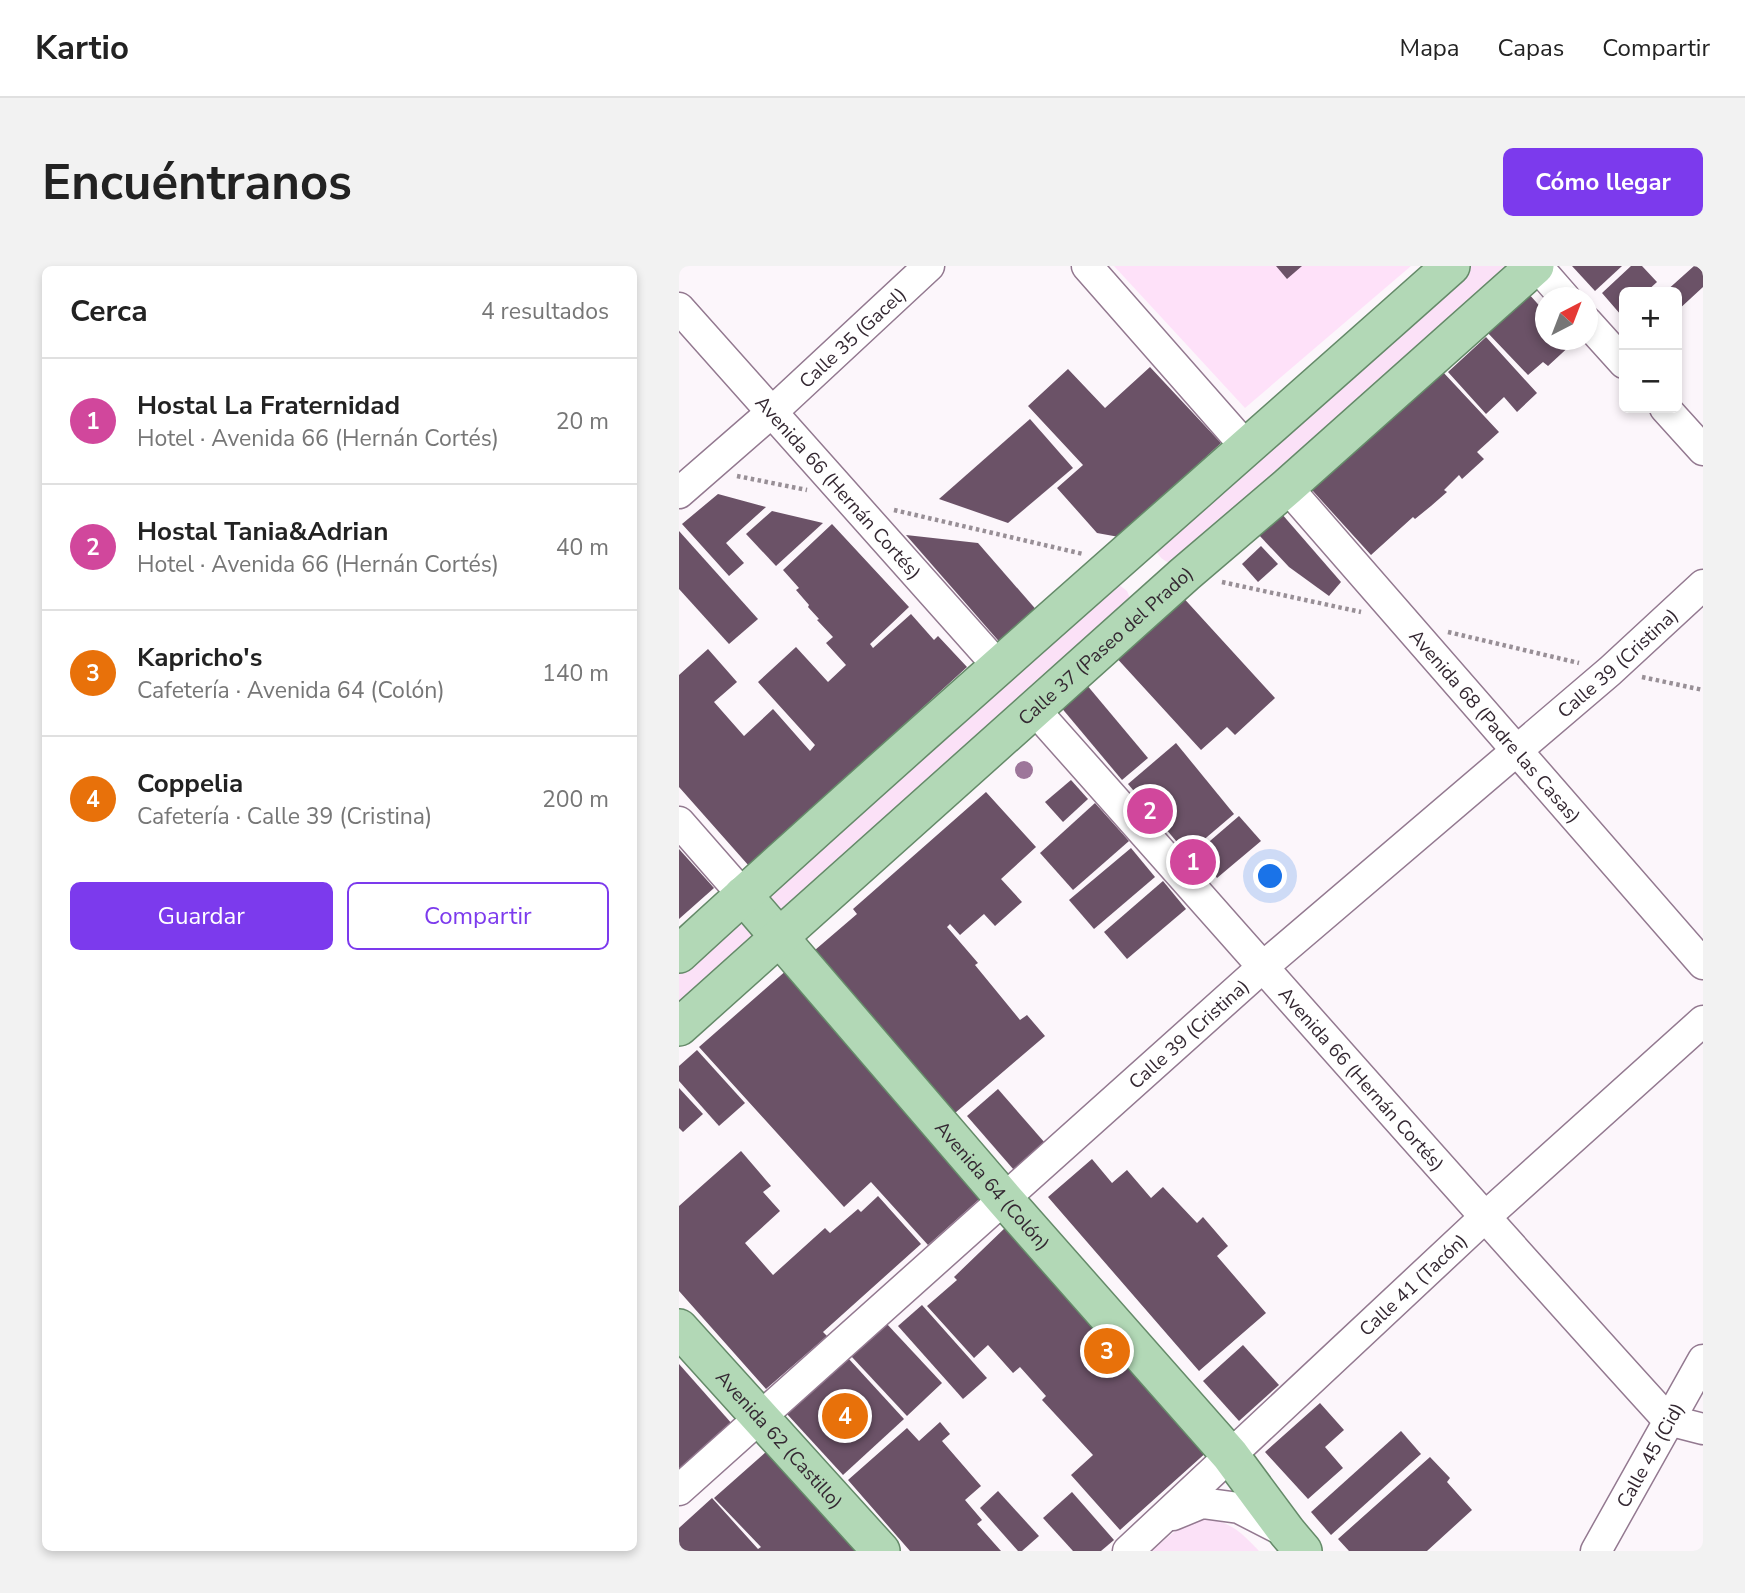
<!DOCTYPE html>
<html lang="es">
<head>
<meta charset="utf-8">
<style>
  body { margin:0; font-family:"Nunito Sans",sans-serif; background:#f2f2f2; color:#222 }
  .controls { position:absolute; right:21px; top:21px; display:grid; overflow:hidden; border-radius:10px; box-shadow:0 4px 10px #0003 }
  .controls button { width:63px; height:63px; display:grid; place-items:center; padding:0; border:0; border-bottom:2px solid #e0e0e0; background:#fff; color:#222; font:35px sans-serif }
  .compass { position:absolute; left:856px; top:21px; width:63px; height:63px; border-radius:50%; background:#fff; box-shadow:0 4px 10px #0003; rotate:42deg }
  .you { position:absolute; left:592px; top:611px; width:24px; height:24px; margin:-18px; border:5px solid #fff; border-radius:50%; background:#1a73e8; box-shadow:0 0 0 10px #1a73e833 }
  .badge { display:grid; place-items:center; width:46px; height:46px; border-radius:50%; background:#7c3aed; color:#fff; font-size:23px; font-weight:700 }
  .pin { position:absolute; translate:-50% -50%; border:4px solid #fff; box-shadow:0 2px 7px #0006 }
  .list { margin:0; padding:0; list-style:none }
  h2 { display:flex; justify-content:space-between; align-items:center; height:91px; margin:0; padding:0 28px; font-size:30px }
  h2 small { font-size:23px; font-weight:400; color:#767676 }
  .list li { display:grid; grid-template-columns:46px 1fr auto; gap:21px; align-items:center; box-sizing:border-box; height:126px; padding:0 28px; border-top:2px solid #e0e0e0 }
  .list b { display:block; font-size:26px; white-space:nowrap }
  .list p { margin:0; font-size:23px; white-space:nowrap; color:#767676 }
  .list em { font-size:23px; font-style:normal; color:#767676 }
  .actions { display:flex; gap:14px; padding:21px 28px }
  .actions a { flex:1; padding:16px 0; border:2px solid #7c3aed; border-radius:10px; text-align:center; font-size:24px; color:#7c3aed }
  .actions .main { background:#7c3aed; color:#fff }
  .map { position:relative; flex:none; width:1024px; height:1285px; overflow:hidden; border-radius:10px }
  header { display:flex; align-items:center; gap:42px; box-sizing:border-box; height:98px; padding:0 35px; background:#fff; border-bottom:2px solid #e0e0e0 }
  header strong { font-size:33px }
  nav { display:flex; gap:38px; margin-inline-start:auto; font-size:24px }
  .intro { display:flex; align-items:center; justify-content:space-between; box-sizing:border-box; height:168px; padding:0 42px }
  h1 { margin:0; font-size:49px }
  .button { padding:18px 32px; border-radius:10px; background:#7c3aed; color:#fff; font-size:24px; font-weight:700 }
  main { display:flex; gap:42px; padding:0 42px }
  aside { flex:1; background:#fff; border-radius:10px; box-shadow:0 4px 10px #0003 }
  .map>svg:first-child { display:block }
  .built { fill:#fee1f9 }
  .green { fill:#fbe1f7 }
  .building { fill:#6b5267 }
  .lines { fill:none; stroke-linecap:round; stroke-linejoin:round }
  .minor-casing { stroke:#937990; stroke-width:33 }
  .major-casing { stroke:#658a69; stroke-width:40 }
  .path { stroke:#988f96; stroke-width:4.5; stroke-dasharray:3.5 3.5; stroke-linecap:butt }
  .minor { stroke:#fff; stroke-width:30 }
  .major { stroke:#b2d8b6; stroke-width:37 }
  .tree { fill:#9d769a }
  .labels { text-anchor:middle; stroke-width:7; stroke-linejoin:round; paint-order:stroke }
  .street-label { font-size:19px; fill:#342832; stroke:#fff }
</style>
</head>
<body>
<header>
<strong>Kartio</strong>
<nav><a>Mapa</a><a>Capas</a><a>Compartir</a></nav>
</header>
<div class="intro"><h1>Encuéntranos</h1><a class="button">Cómo llegar</a></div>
<main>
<aside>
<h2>Cerca<small>4 resultados</small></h2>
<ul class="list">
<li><span class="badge" style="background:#d1479c">1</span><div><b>Hostal La Fraternidad</b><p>Hotel · Avenida 66 (Hernán Cortés)</p></div><em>20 m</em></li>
<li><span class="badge" style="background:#d1479c">2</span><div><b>Hostal Tania&amp;Adrian</b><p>Hotel · Avenida 66 (Hernán Cortés)</p></div><em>40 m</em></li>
<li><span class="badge" style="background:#e8710a">3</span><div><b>Kapricho's</b><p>Cafetería · Avenida 64 (Colón)</p></div><em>140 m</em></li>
<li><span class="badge" style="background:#e8710a">4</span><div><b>Coppelia</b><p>Cafetería · Calle 39 (Cristina)</p></div><em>200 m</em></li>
</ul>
<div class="actions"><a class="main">Guardar</a><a>Compartir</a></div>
</aside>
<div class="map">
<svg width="1024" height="1285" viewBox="0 0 1024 1285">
  <rect width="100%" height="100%" fill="#fcf6fb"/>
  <path class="built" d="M435 0H732L566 142Z"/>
  <g class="green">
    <path d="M788 0H834L499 300C484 295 478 292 475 276Z"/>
    <path d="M439 318 448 325 452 334 0 747V701Z"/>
    <path d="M528 1252C552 1256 564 1268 580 1285H473C491 1269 504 1256 528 1252Z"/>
  </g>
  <g class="building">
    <path d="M597 0H623L608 13Z"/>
    <path d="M893 0H943L916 25Z"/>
    <path d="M952 0H963L978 16 967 26H945V46L942 49 923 27Z"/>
    <path d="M1015 0H1018L1024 6V21L998 45V26H986Z"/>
    <path d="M849 27 866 46V74H892L895 76 869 100 864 96 849 109 807 65Z"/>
    <path d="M807 71 858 127 838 146 825 131 807 148 769 106Z"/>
    <path d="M471 101 542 177 440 271 418 267 378 222 404 199 349 140 389 103 426 142Z"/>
    <path d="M763 105 820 166 798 186 805 193 783 213 780 209 765 224 768 226 752 240 736 253 734 251 692 289 633 224Z"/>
    <path d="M351 153 394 202 329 257 260 233Z"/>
    <path d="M39 228 87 241 47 277 65 297 50 310 3 258Z"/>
    <path d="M93 245 144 257 97 300 67 268Z"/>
    <path d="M602 247 662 316 650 330 610 301 579 268Z"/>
    <path d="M153 258 230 341 191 378 194 382 232 348 255 374 259 370 288 401 70 600 0 521V409L29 383 58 416 35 436 65 470 94 443 131 485 136 479 79 416 117 381 149 416 167 399 147 377 154 371 138 354 140 353 129 341 130 339 117 324 120 322 104 304Z"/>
    <path d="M0 265 79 353 50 378 0 323Z"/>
    <path d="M227 269 299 277 360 347 324 380Z"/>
    <path d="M582 280 599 298 579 316 563 298Z"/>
    <path d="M500 327 596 432 556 469 548 461 522 484 434 388Z"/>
    <path d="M407 418 469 492 443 514 381 440Z"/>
    <path d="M497 477 555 548 508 588 449 518Z"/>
    <path d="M392 514 409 533 384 556 366 536Z"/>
    <path d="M307 526 357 581 322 613 343 636 316 660 305 648 281 669 271 658 268 661 299 697 296 699 341 754 348 749 366 770 276 847 136 684 178 648 174 643Z"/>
    <path d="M416 537 450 575 394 624 361 587Z"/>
    <path d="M560 550 582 575 538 612 517 587Z"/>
    <path d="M452 582 476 611 415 663 390 634Z"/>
    <path d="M0 583 35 622 0 653Z"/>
    <path d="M484 615 507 643 448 693 425 666Z"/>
    <path d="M109 703 306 928 249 979 192 916 165 941 20 781Z"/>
    <path d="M18 784 66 837 40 860 0 815V800Z"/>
    <path d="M0 822 24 848 4 866 0 862Z"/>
    <path d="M319 823 366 877 335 904 288 850Z"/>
    <path d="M62 885 92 920 84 926 101 945 66 977 94 1009 146 962 151 967 179 943 182 946 199 930 242 978 144 1066 148 1070 87 1123 0 1025V940Z"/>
    <path d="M413 893 433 917 448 904 472 932 484 921 518 957 524 951 549 980 538 990 587 1047 520 1105 369 931Z"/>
    <path d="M328 960 530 1184 441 1264 392 1209 414 1189 363 1134 367 1130 341 1101 334 1107 309 1079 295 1092 248 1040 278 1014 275 1011Z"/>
    <path d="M243 1039 308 1112 284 1133 219 1060Z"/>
    <path d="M207 1057 263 1117 228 1150 172 1090Z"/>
    <path d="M564 1079 600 1119 560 1155 524 1115Z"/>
    <path d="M169 1092 225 1153 164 1209 108 1148Z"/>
    <path d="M0 1098 54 1159 0 1207Z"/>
    <path d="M641 1137 665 1164 646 1181 664 1202 629 1233 586 1186Z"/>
    <path d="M261 1156 271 1168 263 1175 302 1220 286 1234 303 1254 298 1258 322 1285H231L169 1214 228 1162 240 1175Z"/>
    <path d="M722 1165 742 1188 652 1269 632 1246Z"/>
    <path d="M88 1185 179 1285H0V1262L33 1232 79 1283 82 1281 35 1232Z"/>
    <path d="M751 1191 771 1212 768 1216 793 1244 748 1285H670L659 1273Z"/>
    <path d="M319 1225 360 1270 343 1285H339L301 1242Z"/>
    <path d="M393 1226 435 1274 422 1285H394L364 1252Z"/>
  </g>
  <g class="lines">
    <g class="minor-casing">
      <g id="minor">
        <path d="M408 0 568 182"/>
        <path d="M858 0 886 32"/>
        <path id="s1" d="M0 42 319 400"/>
        <path d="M908 56 945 97"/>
        <path d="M986 142 1024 184"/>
        <path id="s2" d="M608 221 1024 698"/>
        <path id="s3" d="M0 227 93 146 250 0"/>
        <path id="s4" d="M355 443C566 680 775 919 989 1154L1024 1163"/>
        <path d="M0 556 64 629"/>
        <path id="s5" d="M0 1224 585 700 931 405 1024 319"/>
        <path d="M494 1249 523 1237 560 1242 607 1266"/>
        <path id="s6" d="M449 1285 805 952 1024 755"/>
        <path id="s7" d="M917 1285 1024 1094"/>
      </g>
    </g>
    <g class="major-casing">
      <g id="major">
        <path id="s8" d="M64 629 326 934 551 1189 608 1266 624 1285"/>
        <path d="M0 688C254 455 515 229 772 0"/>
        <path id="s9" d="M0 761 506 308 608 221 856 0"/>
        <path id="s10" d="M0 1062 202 1285"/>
      </g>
    </g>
    <g class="path">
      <path d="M58 210 128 224"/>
      <path d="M215 244 404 288"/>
      <path d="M543 316 682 346"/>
      <path d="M769 366 900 397"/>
      <path d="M963 411 1024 424"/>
    </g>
    <use href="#minor" class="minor"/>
    <use href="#major" class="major"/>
  </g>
  <circle class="tree" cx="345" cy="504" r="9"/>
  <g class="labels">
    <g class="street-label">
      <text dy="7" stroke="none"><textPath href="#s3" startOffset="233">Calle 35 (Gacel)</textPath></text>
      <text dy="7" stroke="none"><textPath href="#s1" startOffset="240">Avenida 66 (Hernán Cortés)</textPath></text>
      <text dy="7" stroke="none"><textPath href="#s9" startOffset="572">Calle 37 (Paseo del Prado)</textPath></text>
      <text dy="7" stroke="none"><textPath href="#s5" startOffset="1251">Calle 39 (Cristina)</textPath></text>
      <text dy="7" stroke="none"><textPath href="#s2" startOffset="317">Avenida 68 (Padre las Casas)</textPath></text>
      <text dy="7" stroke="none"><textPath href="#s5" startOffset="684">Calle 39 (Cristina)</textPath></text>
      <text dy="7" stroke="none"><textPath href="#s4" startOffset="494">Avenida 66 (Hernán Cortés)</textPath></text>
      <text dy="7" stroke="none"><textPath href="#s8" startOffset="383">Avenida 64 (Colón)</textPath></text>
      <text dy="7" stroke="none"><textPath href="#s6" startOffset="390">Calle 41 (Tacón)</textPath></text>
      <text dy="7" stroke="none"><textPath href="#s10" startOffset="150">Avenida 62 (Castillo)</textPath></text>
      <text dy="7" stroke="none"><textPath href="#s7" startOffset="110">Calle 45 (Cid)</textPath></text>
    </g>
  </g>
</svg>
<div class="controls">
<button>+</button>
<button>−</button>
</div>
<svg class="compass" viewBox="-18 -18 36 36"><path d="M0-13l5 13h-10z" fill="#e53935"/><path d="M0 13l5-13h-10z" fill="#767676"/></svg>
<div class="you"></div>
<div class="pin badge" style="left:514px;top:596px;background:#d1479c">1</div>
<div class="pin badge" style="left:471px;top:545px;background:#d1479c">2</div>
<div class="pin badge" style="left:428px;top:1085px;background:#e8710a">3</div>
<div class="pin badge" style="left:166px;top:1150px;background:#e8710a">4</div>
</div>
</main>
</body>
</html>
